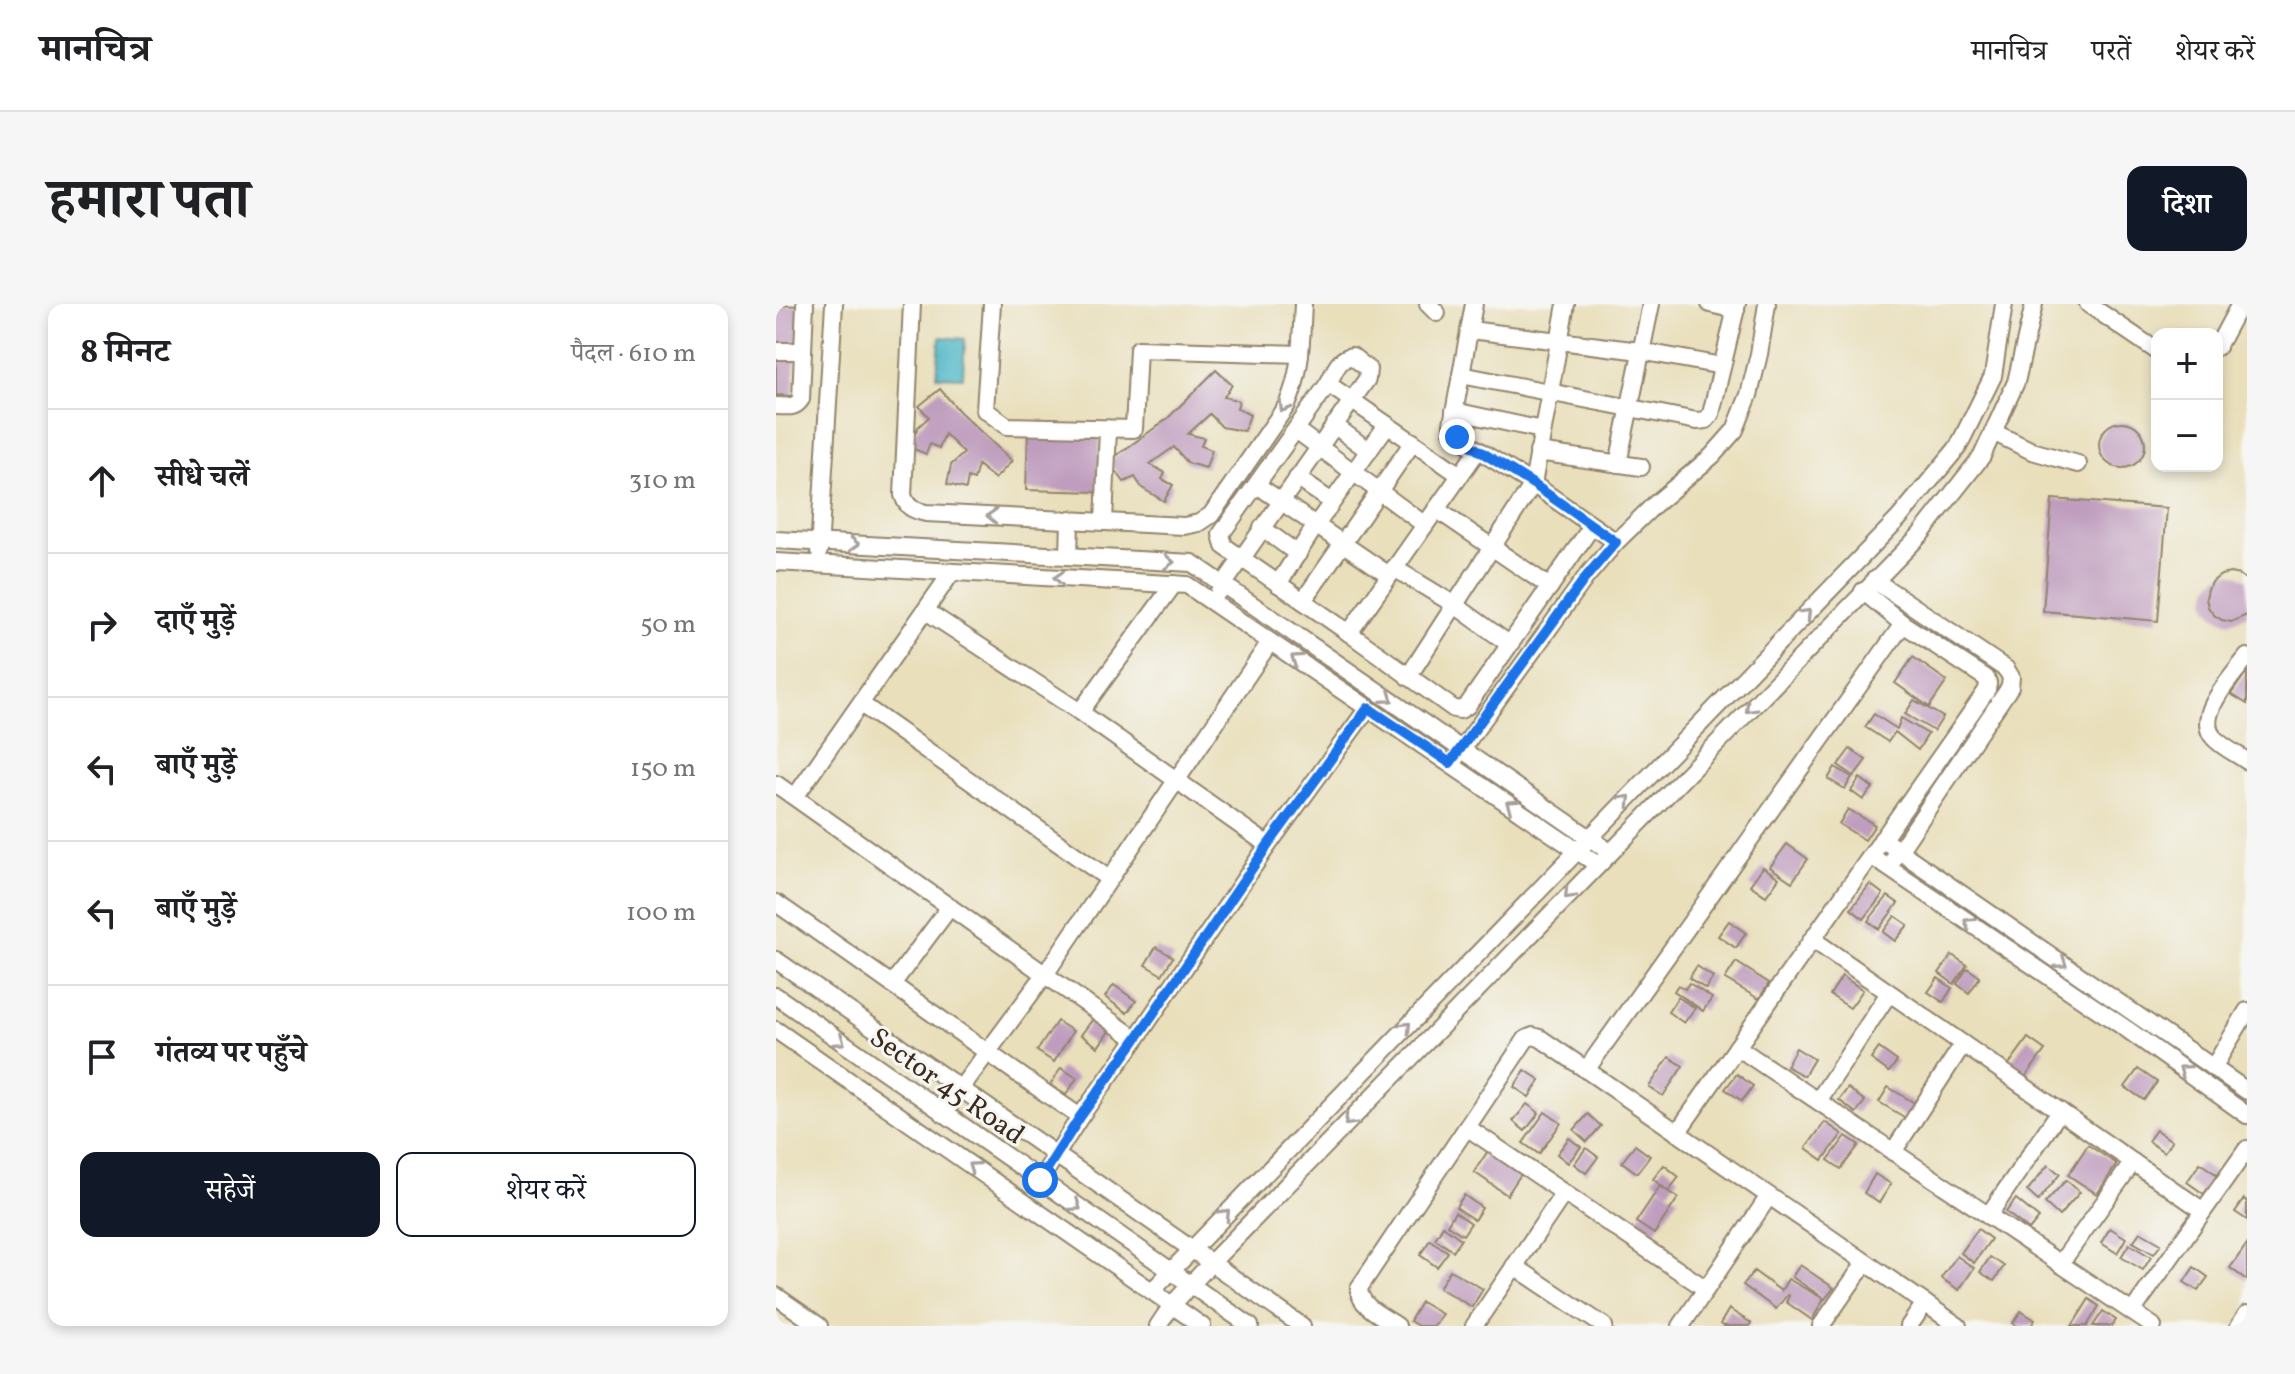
<!DOCTYPE html>
<html lang="hi">
<head>
<meta charset="utf-8">
<style>
  body { margin:0; font-family:Vollkorn,"Noto Serif Devanagari",serif; background:#f6f6f6; color:#202124 }
  .controls { position:absolute; right:24px; top:24px; display:grid; overflow:hidden; border-radius:16px; box-shadow:0 4px 12px #0003 }
  .controls button { width:72px; height:72px; display:grid; place-items:center; padding:0; border:0; border-bottom:2px solid #e0e0e0; background:#fff; color:#202124; font:40px sans-serif }
  .stop { position:absolute; width:24px; height:24px; margin:-18px; border:6px solid #1a73e8; border-radius:50%; background:#fff }
  .stop.end { background:#1a73e8; border-color:#fff; box-shadow:0 2px 8px #0008 }
  .list { margin:0; padding:0; list-style:none }
  h2 { display:flex; justify-content:space-between; align-items:center; height:104px; margin:0; padding:0 32px; font-size:34px }
  h2 small { font-size:26px; font-weight:400; color:#757577 }
  .list li { display:grid; grid-template-columns:52px 1fr auto; gap:24px; align-items:center; box-sizing:border-box; height:144px; padding:0 32px; border-top:2px solid #e0e0e0 }
  .list b { display:block; font-size:30px; white-space:nowrap }
  .list em { font-size:26px; font-style:normal; color:#757577 }
  .actions { display:flex; gap:16px; padding:24px 32px }
  .actions a { flex:1; padding:18px 0; border:2px solid #111827; border-radius:16px; text-align:center; font-size:28px; color:#111827 }
  .actions .main { background:#111827; color:#fff }
  .icon { flex:none; width:44px; height:44px; fill:none; stroke:currentColor; stroke-width:2; stroke-linecap:round; stroke-linejoin:round }
  .map { position:relative; flex:none; width:1471px; height:1022px; overflow:hidden; border-radius:16px }
  header { display:flex; align-items:center; gap:48px; box-sizing:border-box; height:112px; padding:0 40px; background:#fff; border-bottom:2px solid #e0e0e0 }
  header strong { font-size:38px }
  nav { display:flex; gap:44px; margin-inline-start:auto; font-size:28px }
  .intro { display:flex; align-items:center; justify-content:space-between; box-sizing:border-box; height:192px; padding:0 48px }
  h1 { margin:0; font-size:56px }
  .button { padding:20px 36px; border-radius:16px; background:#111827; color:#fff; font-size:28px; font-weight:700 }
  main { display:flex; gap:48px; padding:0 48px }
  aside { flex:1; background:#fff; border-radius:16px; box-shadow:0 4px 12px #0003 }
  .map>svg:first-child { display:block }
  .water { fill:#49b5c5; stroke:#427072; stroke-width:2 }
  .building { fill:#bf9dbe }
  .lines { fill:none; stroke-linecap:round; stroke-linejoin:round }
  .minor-casing { stroke:#92846c; stroke-width:20 }
  .minor { stroke:#fff; stroke-width:16 }
  .oneway { stroke:#a79f9a }
  .route { stroke:#1a73e8; stroke-width:10 }
  .labels { text-anchor:middle; stroke-width:6; stroke-linejoin:round; paint-order:stroke }
  .street-label { font-size:28px; fill:#3b2a1e; stroke:#f6f6f2 }
</style>
</head>
<body>
<header>
<strong>मानचित्र</strong>
<nav><a>मानचित्र</a><a>परतें</a><a>शेयर करें</a></nav>
</header>
<div class="intro"><h1>हमारा पता</h1><a class="button">दिशा</a></div>
<main>
<aside>
<h2>8 मिनट<small>पैदल · 610 m</small></h2>
<ul class="list">
<li><svg class="icon" aria-label="ahead" viewBox="0 0 24 24"><path d="M12 20V5M6 11l6-6 6 6"/></svg><div><b>सीधे चलें</b></div><em>310 m</em></li>
<li><svg class="icon" aria-label="right" viewBox="0 0 24 24"><path d="M7 20v-9h11M14 6l5 5-5 5"/></svg><div><b>दाएँ मुड़ें</b></div><em>50 m</em></li>
<li><svg class="icon" aria-label="left" viewBox="0 0 24 24"><path d="M17 20v-9H6M10 6l-5 5 5 5"/></svg><div><b>बाएँ मुड़ें</b></div><em>150 m</em></li>
<li><svg class="icon" aria-label="left" viewBox="0 0 24 24"><path d="M17 20v-9H6M10 6l-5 5 5 5"/></svg><div><b>बाएँ मुड़ें</b></div><em>100 m</em></li>
<li><svg class="icon" aria-label="arrive" viewBox="0 0 24 24"><path d="M6 21V4h12l-3 4 3 4H6"/></svg><div><b>गंतव्य पर पहुँचे</b></div></li>
</ul>
<div class="actions"><a class="main">सहेजें</a><a>शेयर करें</a></div>
</aside>
<div class="map">
<svg width="1471" height="1022" viewBox="0 0 1471 1022">
  <rect width="100%" height="100%" fill="#f6f6f2"/>
  <filter id="ink" filterUnits="userSpaceOnUse"><feTurbulence type="fractalNoise" baseFrequency=".0125" numOctaves="2"/><feDisplacementMap in="SourceGraphic" scale="16" xChannelSelector="R" yChannelSelector="G"/><feConvolveMatrix kernelMatrix="1 2 1 2 8 2 1 2 1" color-interpolation-filters="sRGB"/></filter>
  <filter id="wash" filterUnits="userSpaceOnUse"><feTurbulence type="fractalNoise" baseFrequency=".006" numOctaves="4" result="noise"/><feDisplacementMap in="SourceGraphic" scale="32" xChannelSelector="R" yChannelSelector="G"/><feGaussianBlur stdDeviation="1.8" result="paint"/><feColorMatrix in="noise" values="0 0 0 0 0 0 0 0 0 0 0 0 0 0 0 0 0 1.4 0 .05"/><feComposite in="paint" operator="in"/></filter>
  <g filter="url(#wash)">
    <rect width="100%" height="100%" fill="#e9dfbb"/>
    <path class="water" d="M164 33 189 35 187 73 161 72Z"/>
    <g id="blocks">
      <g class="building">
        <path d="M0 1 24 2 22 43 0 42Z"/>
        <path d="M0 51 19 52 17 92 0 91Z"/>
        <path d="M440 66 456 81 448 93 463 97 461 104 474 111 468 127 446 123 434 110 412 130 428 134 425 142 436 146 430 164 412 159 398 143 374 160 389 169 386 175 397 181 388 197 366 184 359 173 348 178 333 157 391 115Z"/>
        <path d="M164 85 183 107 236 157 219 175 202 161 198 176 192 174 190 185 171 180 175 161 188 149 169 130 163 144 154 140 150 150 133 143 142 123 153 113 143 102Z"/>
        <circle cx="1346" cy="141" r="23"/>
        <path d="M252 127 324 129 322 188 250 186Z"/>
        <path d="M1276 195 1391 204 1382 317 1267 307Z"/>
        <path d="M1454 269 1464 271 1471 276V311L1455 318 1446 316 1438 311 1432 303 1430 294 1432 285 1437 277 1445 271Z"/>
        <path d="M1137 353 1171 377 1153 403 1119 379Z"/>
        <path d="M1471 367V400L1455 390Z"/>
        <path d="M1138 396 1167 413 1158 427 1129 410Z"/>
        <path d="M1098 410 1121 425 1125 414 1152 430 1142 446 1119 428 1112 438 1089 423Z"/>
        <path d="M1074 445 1090 456 1078 472 1062 461Z"/>
        <path d="M1059 463 1076 473 1069 485 1052 475Z"/>
        <path d="M1084 474 1097 484 1087 496 1075 487Z"/>
        <path d="M1072 505 1099 521 1089 536 1063 520Z"/>
        <path d="M1011 540 1032 555 1016 578 994 563Z"/>
        <path d="M987 563 1003 574 990 592 974 581Z"/>
        <path d="M1094 580 1107 590 1088 615 1075 605Z"/>
        <path d="M1112 592 1122 599 1103 625 1092 617Z"/>
        <path d="M1119 612 1132 621 1119 637 1107 628Z"/>
        <path d="M953 617 970 629 960 644 942 632Z"/>
        <path d="M380 643 397 653 386 671 369 661Z"/>
        <path d="M1176 651 1191 661 1178 680 1163 669Z"/>
        <path d="M960 658 993 679 983 695 949 675Z"/>
        <path d="M921 662 937 673 930 685 913 674Z"/>
        <path d="M1191 664 1204 673 1193 689 1181 680Z"/>
        <path d="M1066 672 1087 686 1074 704 1054 691Z"/>
        <path d="M1162 674 1176 684 1167 698 1152 688Z"/>
        <path d="M913 679 936 694 927 707 898 687 902 681 909 685Z"/>
        <path d="M338 681 360 697 351 709 329 693Z"/>
        <path d="M902 693 919 704 908 719 892 708Z"/>
        <path d="M317 715 333 727 322 743 305 731Z"/>
        <path d="M281 717 297 727 278 758 261 747Z"/>
        <path d="M1252 734 1269 746 1248 775 1231 763Z"/>
        <path d="M1020 744 1038 755 1028 772 1010 762Z"/>
        <path d="M1103 744 1121 757 1113 768 1095 755Z"/>
        <path d="M893 753 907 762 887 792 873 783Z"/>
        <path d="M285 764 301 774 290 791 274 781Z"/>
        <path d="M1362 765 1381 778 1368 796 1349 783Z"/>
        <path d="M749 766 764 776 753 793 738 783Z"/>
        <path d="M961 770 977 782 966 797 949 785Z"/>
        <path d="M1112 783 1142 801 1133 816 1103 798Z"/>
        <path d="M1072 784 1089 797 1080 809 1063 796Z"/>
        <path d="M751 800 763 809 749 827 737 817Z"/>
        <path d="M769 808 785 819 763 850 747 839Z"/>
        <path d="M812 810 825 822 811 838 798 826Z"/>
        <path d="M1049 818 1066 830 1047 856 1030 844Z"/>
        <path d="M1380 826 1396 837 1388 848 1372 837Z"/>
        <path d="M1070 832 1083 841 1065 865 1052 856Z"/>
        <path d="M793 834 805 843 792 859 781 850Z"/>
        <path d="M859 841 874 852 861 869 846 858Z"/>
        <path d="M1312 841 1341 860 1321 890 1292 871Z"/>
        <path d="M810 844 822 853 810 869 798 860Z"/>
        <path d="M712 847 745 870 731 891 698 868Z"/>
        <path d="M1424 859 1441 871 1428 890 1411 878Z"/>
        <path d="M888 861 903 873 892 887 877 875Z"/>
        <path d="M1272 861 1284 870 1262 897 1251 887Z"/>
        <path d="M1099 870 1115 880 1103 899 1088 889Z"/>
        <path d="M1290 876 1304 888 1283 912 1269 899Z"/>
        <path d="M884 882 902 894 878 930 860 918Z"/>
        <path d="M688 891 706 904 698 916 680 903Z"/>
        <path d="M1240 895 1263 914 1253 926 1230 908Z"/>
        <path d="M1468 895 1471 897V916L1459 908Z"/>
        <path d="M679 908 695 919 687 931 671 921Z"/>
        <path d="M667 922 685 935 677 947 659 935Z"/>
        <path d="M1334 924 1350 934 1341 949 1325 939Z"/>
        <path d="M1202 925 1215 935 1198 959 1185 949Z"/>
        <path d="M1364 928 1385 940 1378 950 1357 938Z"/>
        <path d="M654 936 672 948 661 963 644 951Z"/>
        <path d="M1353 940 1375 953 1367 966 1345 953Z"/>
        <path d="M1471 940V976L1454 964Z"/>
        <path d="M1181 952 1198 964 1183 986 1165 974Z"/>
        <path d="M1214 953 1228 962 1218 977 1204 968Z"/>
        <path d="M1024 961 1058 984 1049 995 1016 973Z"/>
        <path d="M1418 963 1432 973 1422 987 1408 978Z"/>
        <path d="M674 966 707 985 696 1003 663 984Z"/>
        <path d="M978 967 1005 987 1012 975 1048 995 1036 1016 1010 998 1013 992 1011 991 1000 1005 967 981Z"/>
        <path d="M1313 995 1323 1002 1311 1022H1296Z"/>
        <path d="M645 998 666 1010 658 1022H642L634 1017Z"/>
        <path d="M953 1005 975 1019 973 1022H948L944 1020Z"/>
        <path d="M1245 1007 1259 1016 1255 1022H1241L1237 1019Z"/>
        <path d="M1327 1007 1340 1016 1336 1022H1317Z"/>
      </g>
    </g>
  </g>
  <g filter="url(#ink)">
    <use href="#blocks" fill-opacity="0" stroke="#92846c" stroke-width="2"/>
    <g class="lines">
      <g class="minor-casing">
        <g id="minor">
          <path d="M136 0 127 191C131 204 137 206 150 209L408 222 423 219 435 211 511 101C526 68 525 35 527 0"/>
          <path d="M216 0 209 106 231 122 358 125 362 45 524 50"/>
          <path d="M652 0 661 9"/>
          <path d="M698 0 676 120V127L681 133 757 180 840 238"/>
          <path d="M934 0 960 6"/>
          <path d="M1312 0 1381 47"/>
          <path d="M694 26 864 47 946 62"/>
          <path d="M1441 43 1464 0"/>
          <path d="M0 47H26"/>
          <path d="M685 71 921 117 930 116 935 110 961 0"/>
          <path d="M552 80 684 171"/>
          <path d="M0 102C11 102 19 105 25 95L29 0"/>
          <path d="M678 107 766 126"/>
          <path d="M558 121 593 147"/>
          <path d="M520 126 649 221"/>
          <path d="M1217 128 1256 147 1302 160"/>
          <path d="M702 146 573 329 678 405 684 406 691 402 816 222"/>
          <path d="M762 148 865 163"/>
          <path d="M842 160 875 0"/>
          <path d="M521 174 556 198"/>
          <path d="M481 181 613 271"/>
          <path d="M660 205 774 283"/>
          <path d="M328 218 332 125"/>
          <path d="M486 224 522 250"/>
          <path d="M0 236 416 259 834 548"/>
          <path d="M43 247 58 0"/>
          <path d="M293 252 294 215"/>
          <path d="M0 258 411 281 822 561"/>
          <path d="M618 264 679 301 733 340"/>
          <path d="M1098 276 1230 365 1235 373 1234 383 1117 556"/>
          <path d="M502 280 540 221 611 121"/>
          <path d="M443 287 591 75 592 65 576 52C562 54 558 69 552 80L445 230 448 242C489 271 531 300 573 329"/>
          <path d="M1087 287 1127 320 1210 374 1212 379"/>
          <path d="M527 297 637 138"/>
          <path d="M150 307 304 408 492 541"/>
          <path d="M1471 353C1457 372 1416 413 1439 435 1448 444 1461 450 1471 457"/>
          <path d="M632 373 757 180 790 0"/>
          <path d="M85 400 333 575"/>
          <path d="M304 408 398 280"/>
          <path d="M680 453 810 273 840 238 878 201 936 152 959 126 973 91 983 50 991 0"/>
          <path d="M0 480 360 735"/>
          <path d="M19 493 176 268"/>
          <path d="M1106 535 1471 787"/>
          <path d="M1095 552 1352 726 1471 811"/>
          <path d="M0 599C102 669 202 743 304 813"/>
          <path d="M1036 635 1426 906"/>
          <path d="M0 656 526 1022"/>
          <path d="M117 679 174 603"/>
          <path d="M0 692 474 1022"/>
          <path d="M0 726 426 1022"/>
          <path d="M961 743 1377 1022"/>
          <path d="M1437 764 1471 707"/>
          <path d="M810 766 1127 320"/>
          <path d="M1042 797 1113 689"/>
          <path d="M168 810 185 784 270 669 494 338"/>
          <path d="M692 824 930 985"/>
          <path d="M901 829 1211 386 1212 379"/>
          <path d="M1117 848 1187 740"/>
          <path d="M264 876 304 813 360 735 492 541 592 404"/>
          <path d="M1212 912 1284 807"/>
          <path d="M1284 960 1357 858"/>
          <path d="M738 962 828 1022"/>
          <path d="M376 987 1123 214 1182 143 1217 72 1228 0"/>
          <path d="M0 992 43 1022"/>
          <path d="M1356 1008 1471 845"/>
          <path d="M382 1022 396 1001 435 959 1144 231 1206 152 1240 78 1258 0"/>
          <path d="M621 1022C607 1012 583 1003 583 984L750 735 757 732 764 734 1182 1022"/>
          <path d="M698 1022 788 889"/>
          <path d="M905 1022 993 892"/>
          <path d="M1045 1022 1089 959"/>
          <path d="M1133 1022 1149 999"/>
          <path d="M1463 1022 1471 1010"/>
        </g>
      </g>
      <use href="#minor" class="minor"/>
    </g>
    <defs><path id="oneway-chevron" d="M-2-3.5L2.5 0L-2 3.5" fill="none" stroke-width="1.6" stroke-linecap="round" stroke-linejoin="round" transform="scale(2)"/></defs>
    <g class="oneway">
      <use href="#oneway-chevron" transform="translate(508 103) rotate(121)"/>
      <use href="#oneway-chevron" transform="translate(216 212) rotate(-178)"/>
      <use href="#oneway-chevron" transform="translate(78 240) rotate(3)"/>
      <use href="#oneway-chevron" transform="translate(393 258) rotate(3)"/>
      <use href="#oneway-chevron" transform="translate(283 274) rotate(-177)"/>
      <use href="#oneway-chevron" transform="translate(1030 310) rotate(-46)"/>
      <use href="#oneway-chevron" transform="translate(520 355) rotate(-146)"/>
      <use href="#oneway-chevron" transform="translate(612 394) rotate(35)"/>
      <use href="#oneway-chevron" transform="translate(974 404) rotate(134)"/>
      <use href="#oneway-chevron" transform="translate(850 496) rotate(-46)"/>
      <use href="#oneway-chevron" transform="translate(735 501) rotate(-146)"/>
      <use href="#oneway-chevron" transform="translate(793 590) rotate(134)"/>
      <use href="#oneway-chevron" transform="translate(1193 619) rotate(-146)"/>
      <use href="#oneway-chevron" transform="translate(1286 659) rotate(35)"/>
      <use href="#oneway-chevron" transform="translate(630 723) rotate(-46)"/>
      <use href="#oneway-chevron" transform="translate(64 737) rotate(35)"/>
      <use href="#oneway-chevron" transform="translate(1408 766) rotate(-144)"/>
      <use href="#oneway-chevron" transform="translate(573 817) rotate(134)"/>
      <use href="#oneway-chevron" transform="translate(197 863) rotate(-145)"/>
      <use href="#oneway-chevron" transform="translate(300 902) rotate(35)"/>
      <use href="#oneway-chevron" transform="translate(449 910) rotate(-46)"/>
    </g>
  </g>
  <g class="lines" filter="url(#ink)">
    <path class="route" d="M264 876 304 813 360 735 492 541 592 404 674 459 810 273 840 238 757 180 681 133"/>
  </g>
  <g class="labels">
    <g class="street-label">
      <text transform="translate(172 781) rotate(35)" y="10">Sector 45 Road</text>
    </g>
  </g>
</svg>
<div class="controls">
<button>+</button>
<button>−</button>
</div>
<div class="stop" style="left:264px;top:876px"></div>
<div class="stop end" style="left:681px;top:133px"></div>
</div>
</main>
</body>
</html>
